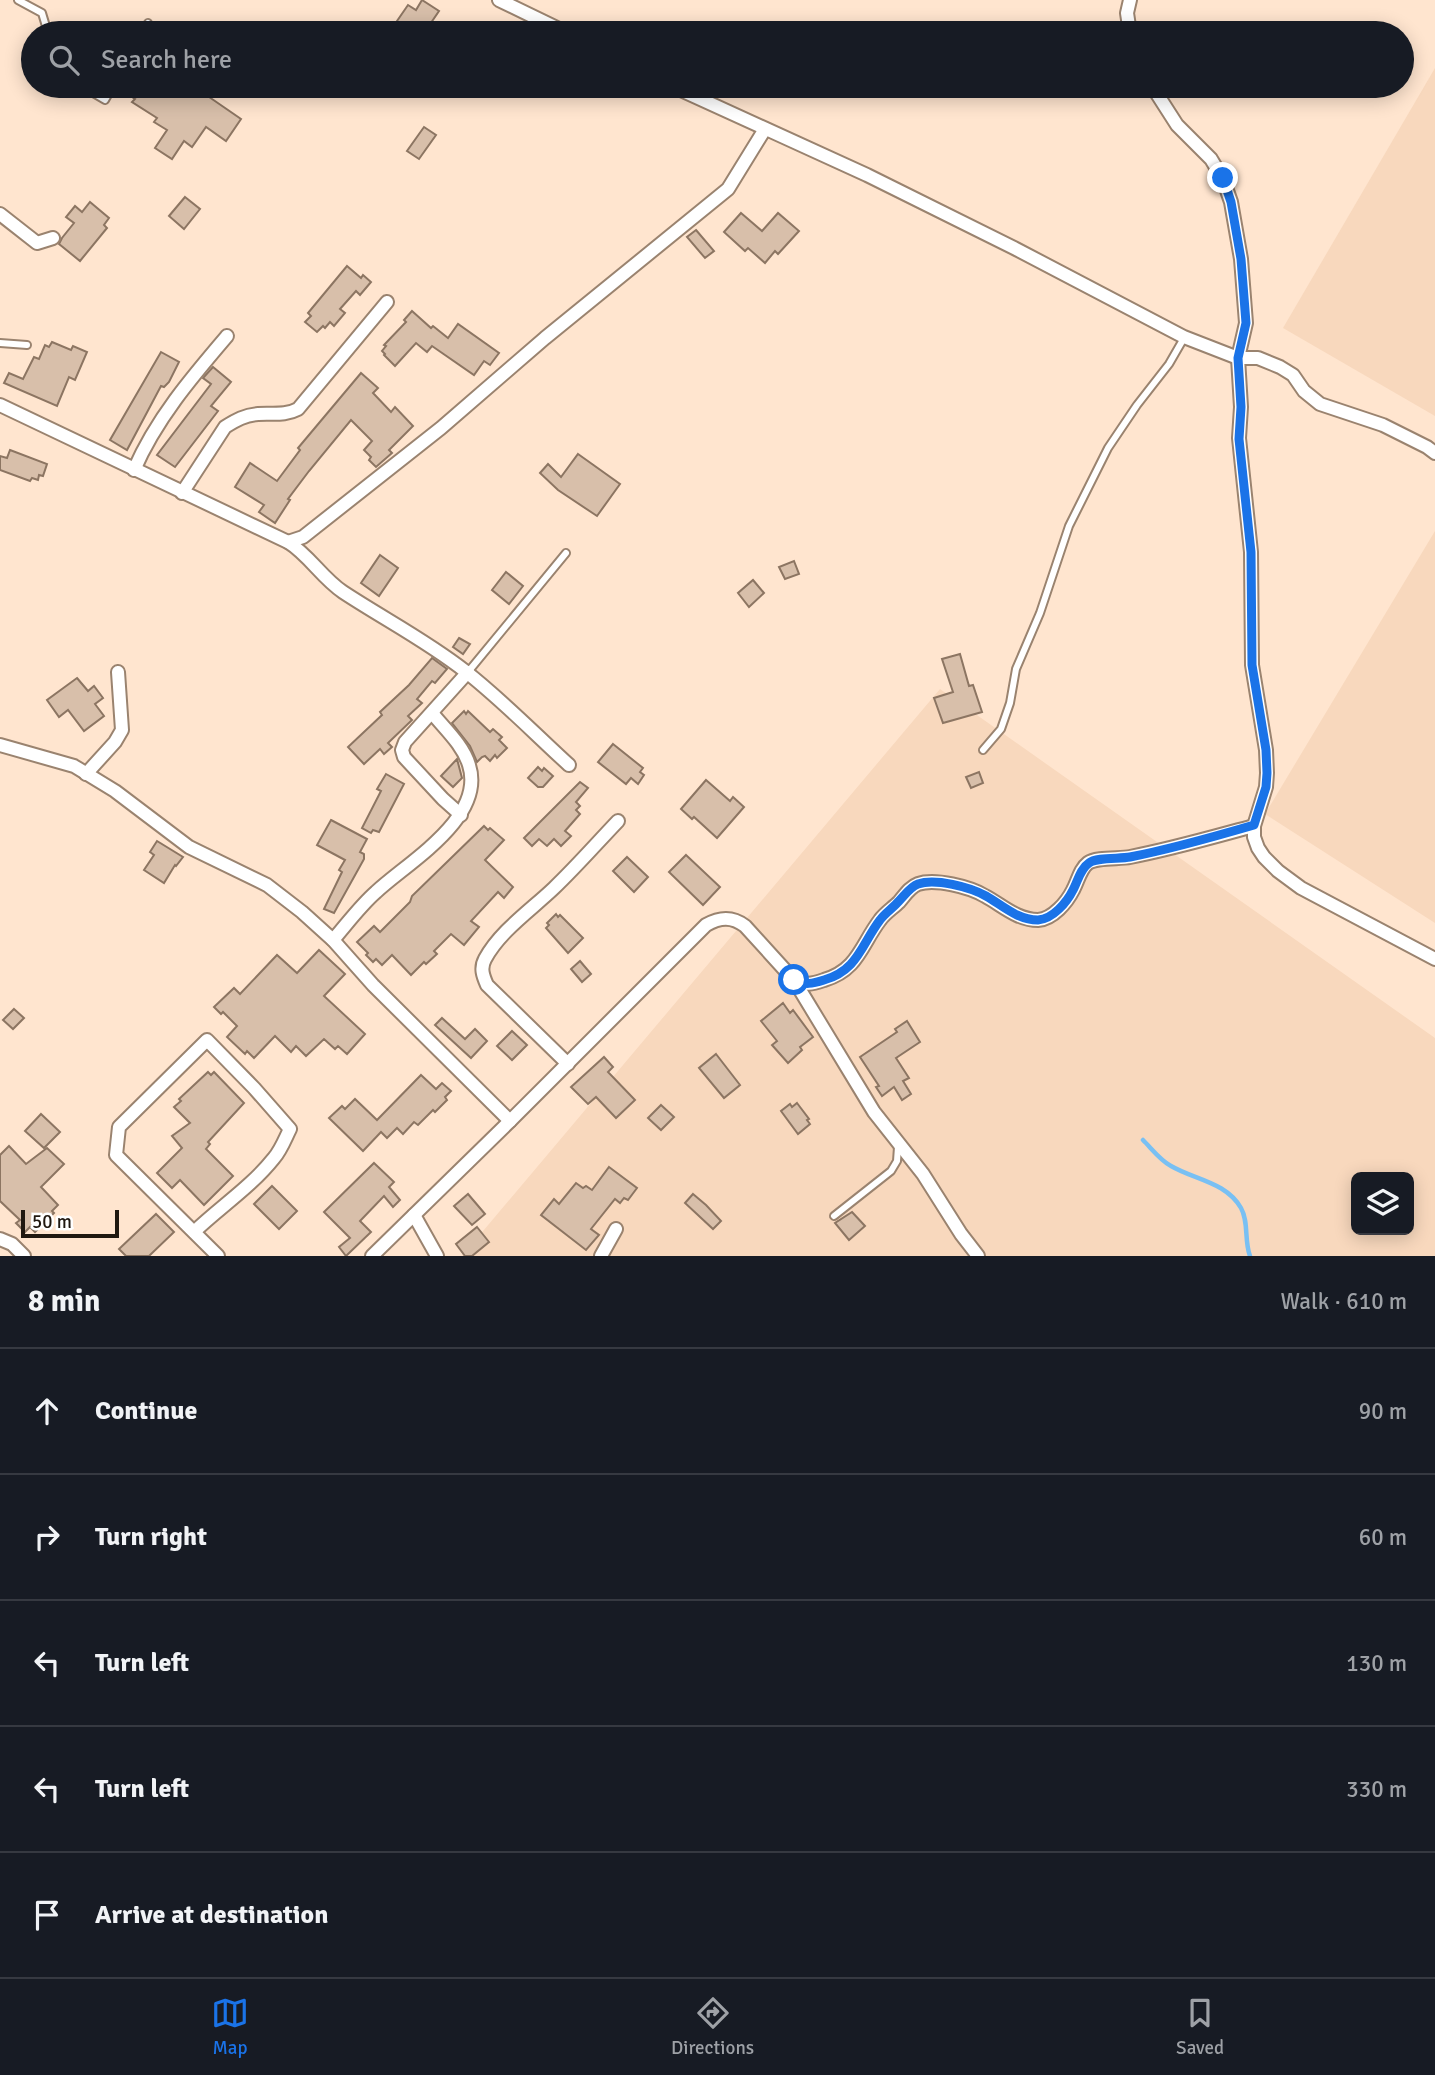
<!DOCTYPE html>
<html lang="en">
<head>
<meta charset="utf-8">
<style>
  body { margin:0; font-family:Signika,sans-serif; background:#242831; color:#f1f3f6 }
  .controls { position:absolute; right:21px; bottom:21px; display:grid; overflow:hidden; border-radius:10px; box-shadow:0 4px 18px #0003 }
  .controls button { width:63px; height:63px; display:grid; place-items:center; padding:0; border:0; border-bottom:2px solid #363941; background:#171b24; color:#f1f3f6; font:35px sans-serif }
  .scale { position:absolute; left:21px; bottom:18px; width:98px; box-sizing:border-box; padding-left:7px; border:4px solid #201810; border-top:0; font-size:19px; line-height:24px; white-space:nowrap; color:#201810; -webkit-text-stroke:5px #fff; paint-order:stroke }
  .stop { position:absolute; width:21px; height:21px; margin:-16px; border:5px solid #1a73e8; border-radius:50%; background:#fff }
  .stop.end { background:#1a73e8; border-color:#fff; box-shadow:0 2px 7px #0008 }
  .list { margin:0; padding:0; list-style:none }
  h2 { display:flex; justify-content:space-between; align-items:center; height:91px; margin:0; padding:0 28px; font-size:30px }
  h2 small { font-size:23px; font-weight:400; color:#9ea1a6 }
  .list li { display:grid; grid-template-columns:46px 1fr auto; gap:21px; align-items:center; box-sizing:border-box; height:126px; padding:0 28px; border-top:2px solid #363941 }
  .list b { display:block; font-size:26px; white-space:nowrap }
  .list em { font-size:23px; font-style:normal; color:#9ea1a6 }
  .icon { flex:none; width:38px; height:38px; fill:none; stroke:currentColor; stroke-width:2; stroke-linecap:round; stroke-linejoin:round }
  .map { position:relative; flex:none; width:1435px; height:1256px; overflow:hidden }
  .search { position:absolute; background:#171b24; box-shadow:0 4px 18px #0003; left:21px; right:21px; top:21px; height:77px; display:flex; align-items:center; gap:18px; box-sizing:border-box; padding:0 24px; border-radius:38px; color:#9ea1a6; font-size:26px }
  .sheet { height:721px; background:#171b24 }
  nav { display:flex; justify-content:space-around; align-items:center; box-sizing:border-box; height:98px; border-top:2px solid #363941; background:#171b24; font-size:19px; color:#9ea1a6 }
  nav a { display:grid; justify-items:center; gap:4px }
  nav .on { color:#1a73e8 }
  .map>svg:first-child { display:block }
  .built { fill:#f8d8bd; fill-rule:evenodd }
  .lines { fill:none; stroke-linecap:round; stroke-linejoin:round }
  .stream { stroke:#79c0f3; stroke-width:4.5 }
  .building { fill:#d8bfaa; stroke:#8c7562; stroke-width:2 }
  .lane-casing { stroke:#9a836f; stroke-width:10 }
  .street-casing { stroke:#9a836f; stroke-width:16 }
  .lane { stroke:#fff; stroke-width:6 }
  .street { stroke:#fff; stroke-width:12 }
  .route { stroke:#1a73e8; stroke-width:9 }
</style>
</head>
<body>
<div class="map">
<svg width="1435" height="1256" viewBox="0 0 1435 1256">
  <rect width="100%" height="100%" fill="#ffe5cf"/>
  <g class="built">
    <path d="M1435 68V416L1283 328Z"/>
    <path d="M1435 531V923L1265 814Z"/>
    <path d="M940 689 1435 1038V1256H462ZM1356 1177H1409V1230H1356Z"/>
  </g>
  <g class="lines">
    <path class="stream" d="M1143 1140C1152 1149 1160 1160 1171 1166 1195 1180 1226 1182 1241 1208 1249 1222 1244 1241 1250 1256"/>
  </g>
  <g class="building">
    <path d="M422 0 439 11 424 33H406L400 29 402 25 397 21 408 5 416 10Z"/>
    <path d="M140 86H158L168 92 173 86H181L195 95 199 90 241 119 226 141 206 127 192 147 184 141 172 159 155 148 167 130 154 122 157 118 132 102 135 99 132 97Z"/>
    <path d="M424 127 436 135 419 159 407 151Z"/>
    <path d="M185 197 200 209 184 229 169 216Z"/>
    <path d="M90 202 109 218 104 225 107 228 80 261 59 244 62 238 74 223 66 217 75 206 82 212Z"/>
    <path d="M741 213 762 231 778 213 799 231 778 254 775 251 765 263 748 248 745 251 724 232Z"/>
    <path d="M696 230 714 251 705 258 687 237Z"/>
    <path d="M347 266 361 278 363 275 371 282 360 295 356 291 340 309 345 313 334 326 330 322 325 328 323 326 317 332 305 322 311 316 308 313Z"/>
    <path d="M412 311 431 328 433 326 448 338 458 324 499 353 490 365 484 361 474 375 432 346 427 352 416 343 395 366 384 355 385 354 382 351 386 346 384 345 406 322 404 320Z"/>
    <path d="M52 342 71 350 73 346 87 352 75 380 69 377 57 406 4 383 9 373 23 379 34 357 39 359 45 345 49 347Z"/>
    <path d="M161 352 179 362 169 382 164 387 161 386 127 450 110 440Z"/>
    <path d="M213 367 231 382 211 406 218 411 175 467 157 455 211 384 203 378Z"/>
    <path d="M361 373 378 388 373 393 391 412 395 407 413 426 389 450 392 453 376 467 369 460 371 457 364 450 372 441 351 420 309 471 288 499 290 500 275 523 259 512 264 505 235 487 250 463 277 481 300 450 298 448Z"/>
    <path d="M10 450 47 464 43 476 39 475 38 480 32 478 30 481 0 470V456L7 458Z"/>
    <path d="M578 454 620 484 597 516 558 490 540 473 548 464 561 477Z"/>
    <path d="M380 555 398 568 379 596 361 583Z"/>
    <path d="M794 561 799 574 785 579 779 567Z"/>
    <path d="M506 572 523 586 509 604 492 590Z"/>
    <path d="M753 580 764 593 749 607 738 593Z"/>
    <path d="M459 638 470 644 463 654 453 647Z"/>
    <path d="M960 654 969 686 973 685 982 712 943 723 934 698 953 692 942 659Z"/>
    <path d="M432 658 447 669 435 683 432 681 417 699 422 703 408 716 412 720 388 743 392 747 384 754 380 749 364 764 348 747 382 715 380 712 409 685Z"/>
    <path d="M77 678 88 691 94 686 103 698 95 704 104 716 84 731 68 710 59 717 47 700Z"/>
    <path d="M464 711 466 714 468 711 490 732 493 729 502 737 499 740 507 748 497 758 495 755 490 761 485 756 482 757 477 762 470 746 452 723Z"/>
    <path d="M613 744 643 768 640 772 644 775 638 784 631 778 626 784 598 762Z"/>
    <path d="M457 759 462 778 453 787 441 776Z"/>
    <path d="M538 767 542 771 544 768 553 776 543 787H538L528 778Z"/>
    <path d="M979 772 983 783 971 788 966 777Z"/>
    <path d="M386 774 404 784 379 832 373 830 371 833 362 828 381 791 377 789Z"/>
    <path d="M706 780 730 801 733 797 744 807 717 838 694 817 692 819 681 809Z"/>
    <path d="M580 782 588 788 576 802 580 806 576 810 580 814 565 831 571 836 561 846 554 839 547 846 539 839 532 846 524 838Z"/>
    <path d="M331 820 367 839 360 852 364 854V859L334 913 324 909 342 872 339 870 345 860 317 845Z"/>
    <path d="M484 826 488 830 490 828 504 840 485 860 513 887 504 898 498 892 471 921 479 927 464 945 451 934 434 951 437 954 426 964 424 962 411 975 392 955 382 965 376 959 373 962 366 955 368 953 357 942 374 926 380 932 410 902 412 896Z"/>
    <path d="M157 841 183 857 176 866 175 865 164 883 144 870 154 855 150 852Z"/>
    <path d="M686 855 720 887 703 905 669 872Z"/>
    <path d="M627 857 648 877 634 892 613 871Z"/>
    <path d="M556 914 558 917 560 915 583 938 568 953 546 928 549 925 547 923Z"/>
    <path d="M319 950 345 974 324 996 365 1034 347 1054 338 1046 335 1049 324 1039 306 1056 296 1046 291 1052 275 1036 254 1058 247 1051 245 1054 227 1037 237 1026 223 1012 221 1014 214 1007 234 988 240 994 277 955 297 973Z"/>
    <path d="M580 961 591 974 582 982 571 969Z"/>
    <path d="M783 1003 790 1013 793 1010 813 1037 800 1047 802 1050 788 1063 772 1045 777 1041 761 1021Z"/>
    <path d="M14 1009 24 1018 13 1029 3 1020Z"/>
    <path d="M442 1018 465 1039 475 1029 487 1041 471 1058 435 1025Z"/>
    <path d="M907 1021 920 1042 896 1058 909 1078 903 1081 911 1094 902 1100 894 1087 882 1096 876 1087 879 1086 860 1057 897 1032 895 1029Z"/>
    <path d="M512 1031 527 1045 512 1060 497 1046Z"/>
    <path d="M716 1054 740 1085 724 1098 699 1068Z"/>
    <path d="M604 1057 613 1067 608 1072 635 1100 616 1118 596 1097 588 1104 571 1087Z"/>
    <path d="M208 1072 211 1075 214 1072 244 1103 208 1142 210 1144 206 1149 233 1176 204 1205 180 1180 172 1188 157 1173 182 1148 172 1136 190 1123 174 1107 181 1101 179 1099Z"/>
    <path d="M421 1075 436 1089 442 1083 451 1091 445 1097 447 1100 435 1112 433 1110 418 1125 414 1122 403 1134 397 1128 387 1138 381 1132 363 1151 329 1118 342 1106 345 1109 355 1099 377 1120Z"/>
    <path d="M797 1103 809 1119 807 1120 810 1124 798 1134 781 1111 790 1104 792 1107Z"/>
    <path d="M661 1105 674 1117 661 1130 648 1118Z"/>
    <path d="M41 1114 60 1132 44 1148 25 1131Z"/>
    <path d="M9 1146 26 1164 47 1148 64 1164 41 1187 58 1205 52 1211 54 1213 35 1232 30 1227 25 1232 16 1223 20 1220 0 1201V1155Z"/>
    <path d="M374 1163 394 1182 389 1187 400 1200 393 1207 384 1196 360 1221 371 1232 346 1256 339 1247 350 1238 324 1212Z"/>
    <path d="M609 1167 637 1188 628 1200 624 1198 620 1203 615 1199 591 1229 599 1235 586 1250 541 1215 554 1199 559 1204 576 1183 583 1188 586 1186 592 1190Z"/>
    <path d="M272 1186 297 1211 279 1229 254 1204Z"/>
    <path d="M468 1194 485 1214 472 1225 454 1206Z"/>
    <path d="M693 1194 706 1205 721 1221 713 1229 685 1203Z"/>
    <path d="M852 1212 865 1226 849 1240 835 1223Z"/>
    <path d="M156 1214 174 1232 149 1256H126L119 1249Z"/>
    <path d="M477 1227 489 1242 472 1256H465L456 1244Z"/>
  </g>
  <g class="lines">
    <g class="lane-casing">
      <g id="lane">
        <path d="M18 0 42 13 48 33"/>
        <path d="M142 33 148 23"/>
        <path d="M81 86 105 100 113 86"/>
        <path d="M0 343 27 345"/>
        <path d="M468 672 566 553"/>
        <path d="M983 750 1001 729 1010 703 1016 669 1040 613 1069 526 1108 448 1137 405 1169 364 1184 338"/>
        <path d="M834 1216 891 1171 897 1161 898 1147"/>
      </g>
    </g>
    <g class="street-casing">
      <g id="street">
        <path d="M499 0 567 33"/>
        <path d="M1130 0 1127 13 1130 33"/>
        <path d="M672 86 867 175 1016 249 1184 337 1238 358H1258L1280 367 1293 375 1304 391 1320 404 1383 425 1427 447 1435 453"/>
        <path d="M1152 86 1177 125 1211 159 1223 179 1231 202 1241 259 1246 323 1238 358 1241 407 1239 438 1251 552 1252 665 1266 750 1267 773 1266 787 1254 826V837L1258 848 1264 857 1278 871 1301 888 1435 959"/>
        <path d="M0 214 37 243 53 238"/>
        <path d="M0 405 288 542C309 555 322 578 343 592 384 619 427 641 465 671 501 699 535 734 569 765"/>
        <path d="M134 470C156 419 192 377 227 336"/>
        <path d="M182 493 225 427C236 420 245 415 258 414 273 413 285 416 298 409L387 302"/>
        <path d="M288 542 303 537 441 428 545 338 728 189 765 129"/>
        <path d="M0 745 74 766 115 791 189 847 267 885 302 912 333 940 373 985 510 1121"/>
        <path d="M86 774 115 742 122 730 118 672"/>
        <path d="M461 815 443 799 404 757 402 750 405 742 468 672"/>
        <path d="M333 940C347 924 360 906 376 892 408 862 486 818 469 765 463 745 445 729 432 713"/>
        <path d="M794 980 874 1112 923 1174 961 1234 978 1256"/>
        <path d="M568 1064 487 985C483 976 480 968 485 959 500 931 531 910 554 888 576 867 597 843 618 821"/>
        <path d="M414 1215 437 1256"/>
        <path d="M194 1232C220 1207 251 1187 274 1158 281 1150 285 1139 290 1129L254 1088 207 1040 119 1127 116 1155 218 1256"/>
        <path d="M0 1239 12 1244 24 1256"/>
        <path d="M372 1256 510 1121 706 925C720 917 732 916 745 926L794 980C805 986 812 984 824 980 858 970 861 945 880 920 885 913 893 908 899 902 905 895 910 887 918 884 935 878 970 887 985 896 1002 905 1017 920 1038 920 1053 919 1067 902 1073 890 1078 881 1080 869 1088 863 1096 857 1120 859 1130 857 1172 849 1213 837 1254 826"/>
        <path d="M601 1256 616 1229"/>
      </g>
    </g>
    <use href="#lane" class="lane"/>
    <use href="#street" class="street"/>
  </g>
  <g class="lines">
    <path class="route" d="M794 980C805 985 812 984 824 980 858 970 861 945 880 920 885 913 893 908 899 901 905 895 910 887 918 884 935 878 970 887 986 896 1002 905 1017 920 1038 920 1053 919 1067 902 1073 890 1078 881 1080 869 1089 863 1096 857 1120 859 1130 857 1172 849 1213 837 1254 825L1266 787 1267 773 1266 750 1252 665 1251 552 1239 439 1241 407 1238 358 1246 323 1241 259 1231 202 1223 178"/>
  </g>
</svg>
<div class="controls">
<button><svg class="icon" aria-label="layers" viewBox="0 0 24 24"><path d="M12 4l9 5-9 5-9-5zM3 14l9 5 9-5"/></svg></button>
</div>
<div class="scale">50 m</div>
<div class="stop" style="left:794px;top:980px"></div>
<div class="stop end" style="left:1223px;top:178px"></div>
<div class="search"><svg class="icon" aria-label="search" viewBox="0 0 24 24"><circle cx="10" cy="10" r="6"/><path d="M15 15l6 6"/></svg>Search here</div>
</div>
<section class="sheet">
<h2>8 min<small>Walk · 610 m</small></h2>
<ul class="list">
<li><svg class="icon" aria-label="ahead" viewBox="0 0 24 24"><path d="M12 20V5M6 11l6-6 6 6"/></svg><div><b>Continue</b></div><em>90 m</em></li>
<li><svg class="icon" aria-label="right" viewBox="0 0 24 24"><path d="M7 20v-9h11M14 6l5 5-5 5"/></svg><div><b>Turn right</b></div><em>60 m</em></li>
<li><svg class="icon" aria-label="left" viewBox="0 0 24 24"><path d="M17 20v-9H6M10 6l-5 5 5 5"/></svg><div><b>Turn left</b></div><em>130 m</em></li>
<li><svg class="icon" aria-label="left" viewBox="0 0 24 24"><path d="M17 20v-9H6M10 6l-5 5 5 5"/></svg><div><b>Turn left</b></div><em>330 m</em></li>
<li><svg class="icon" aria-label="arrive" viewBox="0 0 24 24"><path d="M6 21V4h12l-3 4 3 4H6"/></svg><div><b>Arrive at destination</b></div></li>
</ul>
</section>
<nav>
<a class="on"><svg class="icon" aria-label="map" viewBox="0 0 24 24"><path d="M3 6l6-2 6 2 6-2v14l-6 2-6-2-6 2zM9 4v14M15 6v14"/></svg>Map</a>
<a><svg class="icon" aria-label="directions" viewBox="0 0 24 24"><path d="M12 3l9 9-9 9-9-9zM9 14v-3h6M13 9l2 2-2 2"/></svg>Directions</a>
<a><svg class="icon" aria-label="saved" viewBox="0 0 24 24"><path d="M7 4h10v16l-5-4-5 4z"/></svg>Saved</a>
</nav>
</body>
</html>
